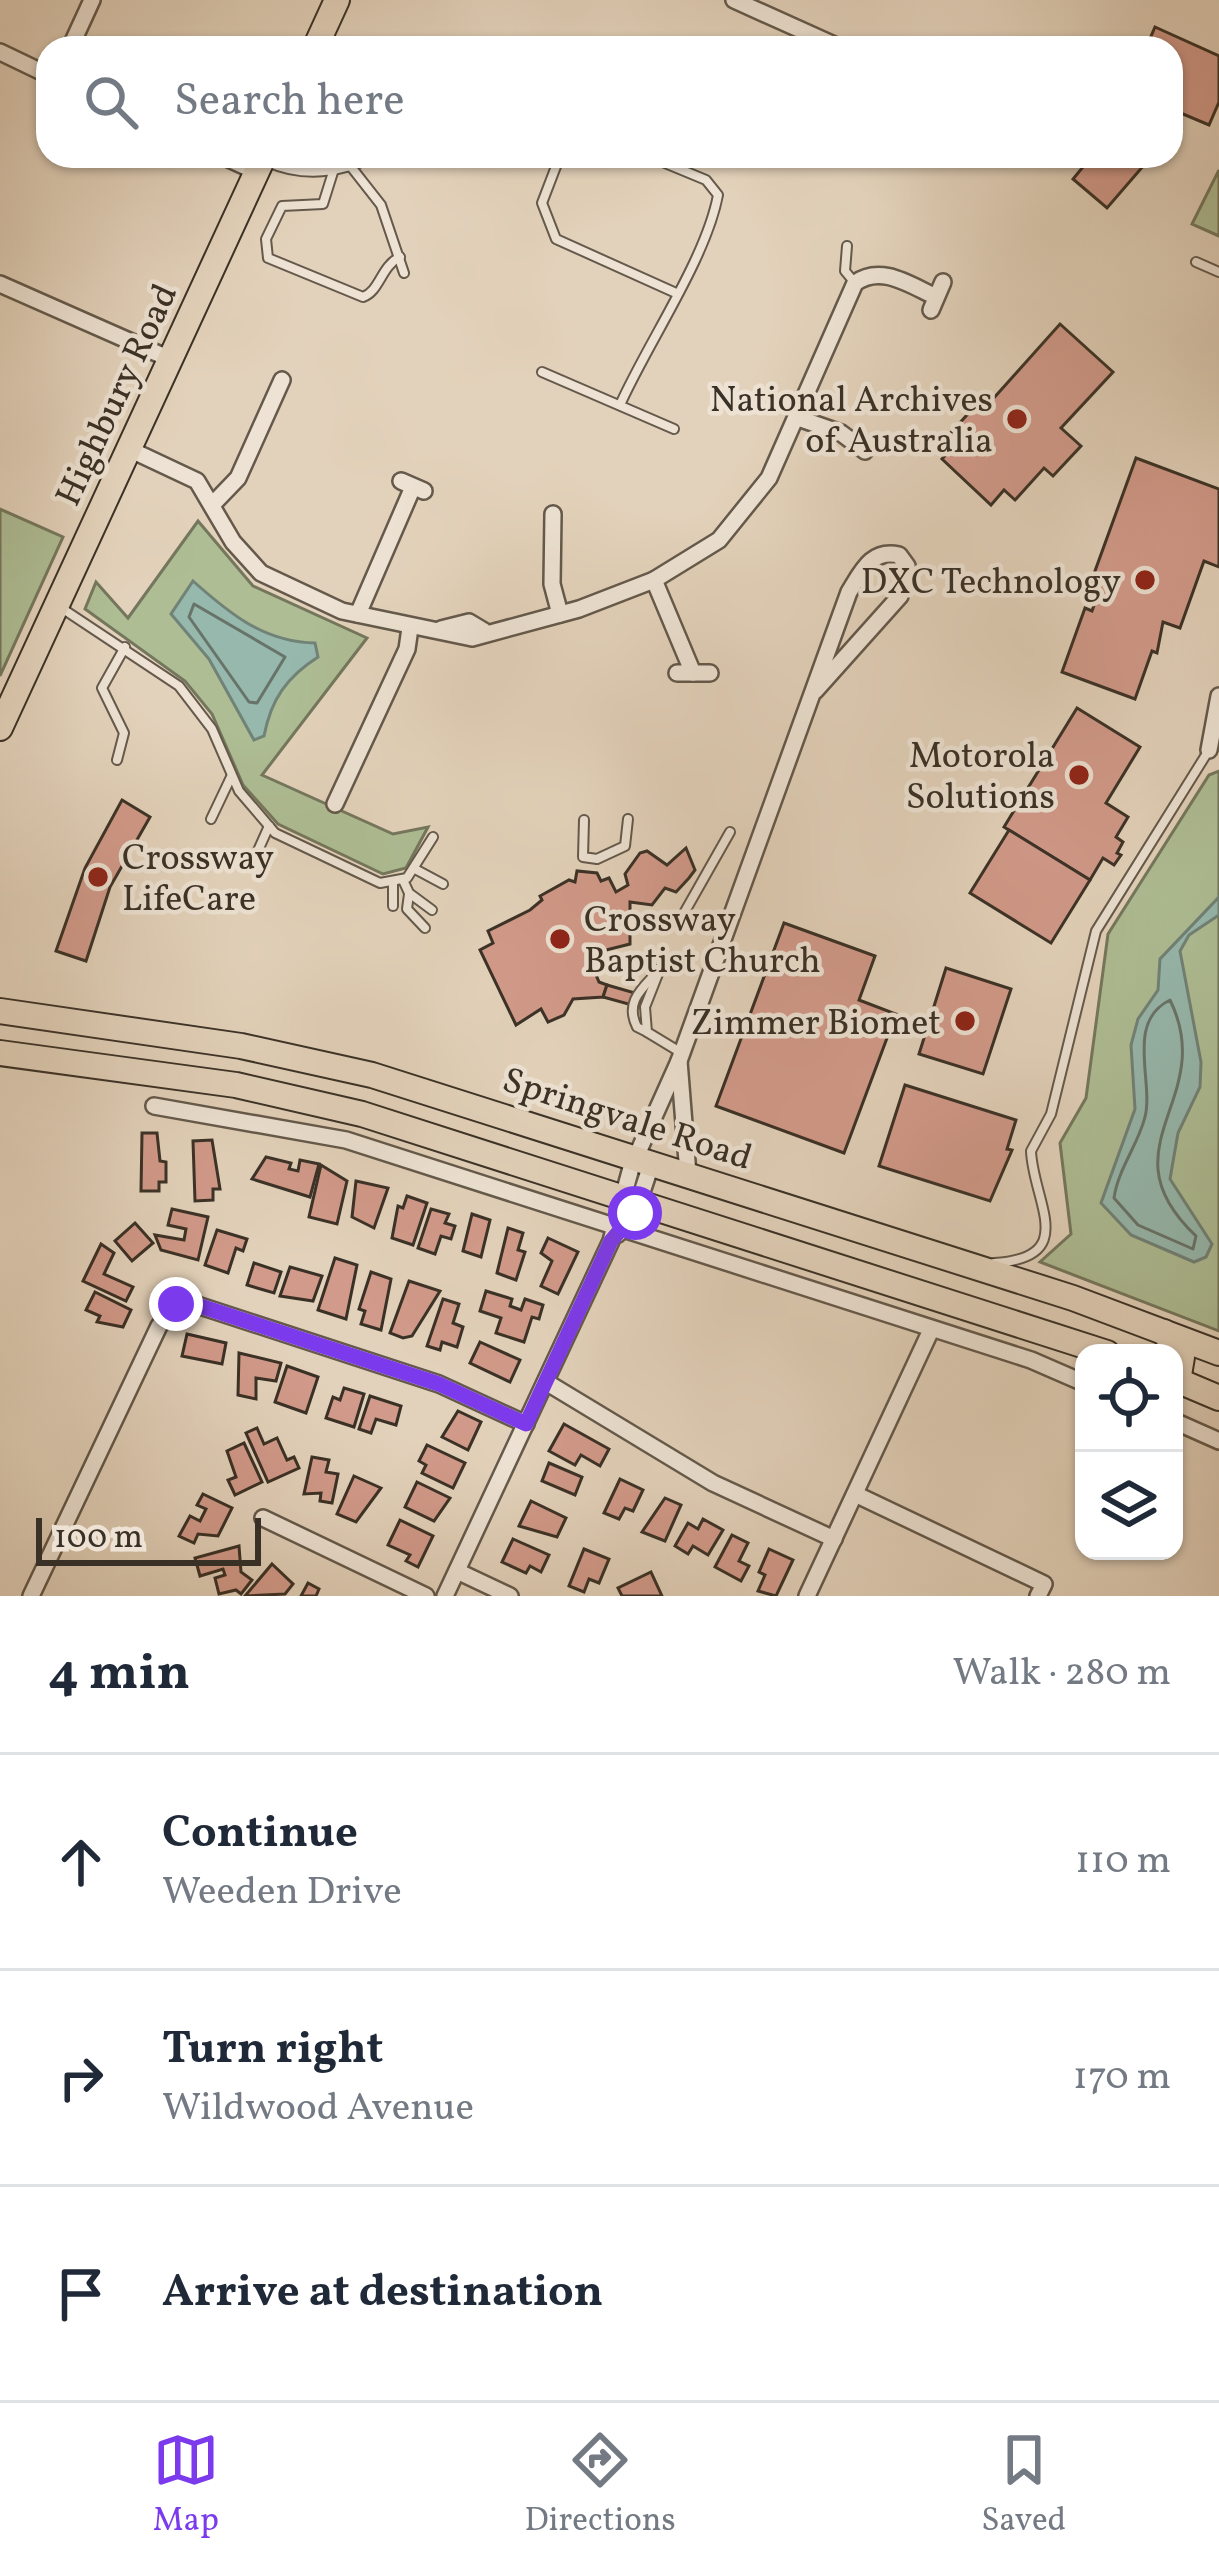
<!DOCTYPE html>
<html lang="en">
<head>
<meta charset="utf-8">
<style>
  body { margin:0; font-family:Vollkorn,serif; background:#f2f2f3; color:#1f2937 }
  .controls { position:absolute; right:36px; bottom:36px; display:grid; overflow:hidden; border-radius:24px; box-shadow:0 3px 9px #0004 }
  .controls button { width:108px; height:108px; display:grid; place-items:center; padding:0; border:0; border-bottom:3px solid #e0e1e3; background:#fff; color:#1f2937; font:60px sans-serif }
  .scale { position:absolute; left:36px; bottom:30px; width:225px; box-sizing:border-box; padding-left:12px; border:6px solid #3a3126; border-top:0; font-size:33px; line-height:42px; white-space:nowrap; color:#3a3126; -webkit-text-stroke:9px #ede2d3; paint-order:stroke }
  .stop { position:absolute; width:36px; height:36px; margin:-27px; border:9px solid #7c3aed; border-radius:50%; background:#fff }
  .stop.end { background:#7c3aed; border-color:#fff; box-shadow:0 3px 12px #0008 }
  .list { margin:0; padding:0; list-style:none }
  h2 { display:flex; justify-content:space-between; align-items:center; height:156px; margin:0; padding:0 48px; font-size:51px }
  h2 small { font-size:39px; font-weight:400; color:#747a83 }
  .list li { display:grid; grid-template-columns:78px 1fr auto; gap:36px; align-items:center; box-sizing:border-box; height:216px; padding:0 48px; border-top:3px solid #e0e1e3 }
  .list b { display:block; font-size:45px; white-space:nowrap }
  .list p { margin:0; font-size:39px; white-space:nowrap; color:#747a83 }
  .list em { font-size:39px; font-style:normal; color:#747a83 }
  .icon { flex:none; width:66px; height:66px; fill:none; stroke:currentColor; stroke-width:2; stroke-linecap:round; stroke-linejoin:round }
  .map { position:relative; flex:none; width:1219px; height:1596px; overflow:hidden }
  .search { position:absolute; background:#fff; box-shadow:0 3px 9px #0004; left:36px; right:36px; top:36px; height:132px; display:flex; align-items:center; gap:30px; box-sizing:border-box; padding:0 42px; border-radius:36px; color:#747a83; font-size:45px }
  .sheet { height:804px; background:#fff }
  nav { display:flex; justify-content:space-around; align-items:center; box-sizing:border-box; height:168px; border-top:3px solid #e0e1e3; background:#fff; font-size:33px; color:#747a83 }
  nav a { display:grid; justify-items:center; gap:6px }
  nav .on { color:#7c3aed }
  .map>svg:first-child { display:block }
  .green { fill:#aebd94; stroke:#74775d; stroke-width:3 }
  .water { fill:#96b8ad; stroke:#718277; stroke-width:3 }
  .lines { fill:none; stroke-linecap:round; stroke-linejoin:round }
  .shore { stroke:#68746a; stroke-width:3 }
  .building { fill:#d29a8a; stroke:#3a3126; stroke-width:3 }
  .service-casing { stroke:#64594b; stroke-width:12 }
  .minor-casing { stroke:#64594b; stroke-width:20 }
  .primary-casing { stroke:#3a3126; stroke-width:28 }
  .trunk-casing { stroke:#3a3126; stroke-width:28 }
  .service { stroke:#ede2d3; stroke-width:8 }
  .minor { stroke:#ede2d3; stroke-width:15 }
  .primary { stroke:#e3d2bb; stroke-width:24 }
  .trunk { stroke:#e3d2bb; stroke-width:24 }
  .route { stroke:#7c3aed; stroke-width:15 }
  .poi-dot { fill:#8f2418; stroke:#ede2d3; stroke-width:4.5 }
  .labels { text-anchor:middle; stroke-width:9; stroke-linejoin:round; paint-order:stroke }
  .street-label { font-size:36px; fill:#3a3126; stroke:#ede2d3 }
  .poi-label { font-size:36px; fill:#3a3126; stroke:#ede2d3; text-anchor:end }
</style>
</head>
<body>
<div class="map">
<svg width="1219" height="1596" viewBox="0 0 1219 1596">
  <rect width="100%" height="100%" fill="#e3d2bb"/>
  <filter id="stains"><feTurbulence type="fractalNoise" baseFrequency=".00167" numOctaves="4"/><feColorMatrix values="0 0 0 0 .2 0 0 0 0 .09 0 0 0 0 .02 0 0 0 .5 -.17"/></filter>
  <radialGradient id="worn" r=".72"><stop offset=".6" stop-color="#630" stop-opacity="0"/><stop offset="1" stop-color="#630" stop-opacity=".3"/></radialGradient>
  <g class="green">
    <path d="M1219 170V236L1192 224Z"/>
    <path d="M0 509 63 537 0 676Z"/>
    <path d="M198 521 253 586 367 638 262 775 393 834 428 827 406 868 383 874 278 824 243 785 212 714 185 681 85 609 96 582 128 618Z"/>
    <path d="M1219 771V1331L1040 1262 1071 1234 1060 1143 1086 1098 1108 934 1209 775Z"/>
  </g>
  <g class="water">
    <path d="M193 581C230 614 264 642 315 643L318 657C287 677 271 699 264 736L254 740 209 659 171 614Z"/>
    <path d="M1219 897V915L1189 935 1180 951 1201 1062 1200 1087 1178 1133 1170 1179 1212 1244 1206 1257 1194 1262 1131 1235 1101 1203 1135 1109 1131 1045 1138 1019 1158 990 1160 959Z"/>
  </g>
  <g class="lines">
    <g class="shore">
      <path d="M194 604 285 657 257 703 249 702 189 617Z"/>
      <path d="M1170 1000C1219 1100 1101 1146 1196 1236L1193 1249 1138 1225 1114 1198C1118 1169 1138 1145 1145 1117 1154 1081 1125 1022 1170 1000Z"/>
    </g>
  </g>
  <g class="building">
    <path d="M1155 27 1219 56V102L1209 125 1171 109V48H1146Z"/>
    <path d="M1092 156H1149L1151 157 1107 208 1073 179Z"/>
    <path d="M1060 324 1113 372 1061 428 1081 446 1053 476 1044 468 1015 500 1004 490 991 505 942 459 954 446 946 438 977 404 983 410Z"/>
    <path d="M1136 458 1219 489V567L1204 561 1180 628 1163 622 1157 653 1152 651 1135 699 1062 672 1085 608 1092 611 1097 597 1087 593Z"/>
    <path d="M1077 708 1140 747 1106 803 1128 817 1116 837 1123 842 1117 853 1121 855 1114 865 1103 858 1090 880 1004 827Z"/>
    <path d="M122 800 150 817 110 887 86 961 56 951 85 868Z"/>
    <path d="M1009 830 1090 880 1051 943 970 893Z"/>
    <path d="M686 848 695 870 689 878 676 892 665 888 652 905 630 902V944L602 951 594 970 599 982 607 985 603 997 573 999 564 1015 548 1022 541 1009 516 1025 480 950 493 943 488 931 530 910 542 900 540 896 569 880 575 882 577 871 597 873 601 881 609 878 616 892 628 885 625 874 640 853 647 851 667 865Z"/>
    <path d="M784 923 875 956 859 1000 896 1014 844 1153 716 1106Z"/>
    <path d="M946 968 1011 989 983 1074 919 1054Z"/>
    <path d="M607 985 642 995 639 1007 603 997Z"/>
    <path d="M905 1085 1016 1120 1007 1149 1012 1150 990 1201 879 1166Z"/>
    <path d="M142 1133H157L160 1161 166 1162V1182H159V1191H141Z"/>
    <path d="M212 1140 220 1189H213V1200L195 1201 193 1141Z"/>
    <path d="M266 1157 291 1163 289 1169 298 1171 300 1160 319 1164 310 1197 252 1179Z"/>
    <path d="M321 1165 347 1181 337 1224 309 1217Z"/>
    <path d="M356 1181 388 1188 374 1228 352 1217Z"/>
    <path d="M407 1196 427 1203 413 1245 392 1238 398 1206 403 1208Z"/>
    <path d="M172 1209 208 1217 198 1260 161 1250 155 1235 184 1240 186 1229 168 1225Z"/>
    <path d="M431 1209 449 1214 445 1223 455 1226 451 1239 441 1236 435 1254 418 1248Z"/>
    <path d="M472 1214 490 1220 481 1257 463 1251Z"/>
    <path d="M135 1223 153 1243 132 1261 115 1241Z"/>
    <path d="M508 1228 523 1233 518 1250 525 1252 516 1280 497 1273Z"/>
    <path d="M217 1230 247 1239 243 1251 236 1248 228 1273 205 1265Z"/>
    <path d="M548 1238 578 1252 558 1294 541 1286 552 1261 541 1253Z"/>
    <path d="M101 1244 114 1253 104 1274 133 1287 126 1301 83 1281Z"/>
    <path d="M335 1258 357 1265 346 1319 318 1310Z"/>
    <path d="M254 1263 281 1272 274 1293 247 1285Z"/>
    <path d="M290 1267 322 1276 313 1301 280 1296Z"/>
    <path d="M371 1272 391 1279 381 1330 361 1324 365 1311 359 1309Z"/>
    <path d="M409 1281 440 1291 412 1336 403 1338 390 1333Z"/>
    <path d="M486 1291 512 1299 510 1306 521 1310 525 1299 543 1305 539 1319 532 1317 524 1342 496 1333 501 1318 480 1311Z"/>
    <path d="M95 1292 131 1310 123 1327 97 1322 100 1316 86 1310Z"/>
    <path d="M443 1299 459 1304 453 1323 463 1327 457 1347 442 1342 440 1350 427 1346Z"/>
    <path d="M187 1334 226 1343 222 1364 182 1356Z"/>
    <path d="M480 1342 520 1360 510 1382 470 1363Z"/>
    <path d="M239 1353 281 1363 276 1381 256 1378V1399L238 1395Z"/>
    <path d="M287 1366 318 1377 306 1413 275 1402Z"/>
    <path d="M344 1388 364 1394 354 1427 326 1418 333 1397 340 1400Z"/>
    <path d="M370 1396 401 1406 396 1425 376 1419 371 1433 359 1429Z"/>
    <path d="M458 1411 481 1422 468 1450 442 1437Z"/>
    <path d="M564 1424 609 1449 600 1466 581 1455 575 1465 549 1451Z"/>
    <path d="M257 1428 264 1444 277 1438 287 1460 294 1457 299 1468 268 1482 246 1433Z"/>
    <path d="M244 1443 262 1482 235 1495 228 1480 236 1477 227 1451Z"/>
    <path d="M427 1445 465 1463 453 1488 422 1473 426 1465 419 1461Z"/>
    <path d="M312 1457 329 1460 326 1472 338 1474 332 1503 320 1501 321 1493 304 1494Z"/>
    <path d="M549 1463 582 1477 575 1495 542 1481Z"/>
    <path d="M354 1476 381 1488 356 1522 337 1514Z"/>
    <path d="M620 1479 643 1490 633 1511 625 1508 619 1519 604 1513Z"/>
    <path d="M417 1482 450 1498 434 1521 405 1507Z"/>
    <path d="M203 1494 232 1508 218 1536 198 1534 194 1543 179 1536 190 1516 200 1521 206 1509 197 1505Z"/>
    <path d="M665 1498 681 1505 665 1541 642 1532Z"/>
    <path d="M531 1501 566 1518 557 1537 519 1526Z"/>
    <path d="M703 1519 723 1530 708 1555 693 1546 688 1554 675 1546 688 1523 698 1529Z"/>
    <path d="M400 1520 433 1536 418 1567 406 1561 410 1555 388 1545Z"/>
    <path d="M732 1535 748 1543 739 1561 749 1566 741 1581 715 1567Z"/>
    <path d="M513 1539 549 1555 541 1572 530 1566 526 1573 502 1562Z"/>
    <path d="M239 1546 241 1572 252 1580 241 1594 236 1590 219 1594 215 1578 225 1575 223 1569 200 1576 195 1558Z"/>
    <path d="M584 1549 609 1559 599 1583 589 1579 584 1592 569 1586Z"/>
    <path d="M769 1549 793 1560 776 1596 758 1591 765 1575 759 1572Z"/>
    <path d="M272 1564 293 1584 285 1594 245 1596Z"/>
    <path d="M651 1572 662 1596H622L618 1588Z"/>
    <path d="M308 1583 319 1589 316 1596H301Z"/>
  </g>
  <g class="lines">
    <g class="service-casing">
      <g id="service">
        <path d="M303 156 319 169"/>
        <path d="M560 156 542 203 556 239 676 293"/>
        <path d="M268 162C303 178 342 173 375 156"/>
        <path d="M352 168 381 205 404 273"/>
        <path d="M334 169 323 204 282 206 266 239 268 258 363 297C380 291 381 266 400 257"/>
        <path d="M847 246 845 271 855 283"/>
        <path d="M1196 262 1219 272"/>
        <path d="M542 372 674 429"/>
        <path d="M620 405C647 344 706 259 718 195L706 180 648 156"/>
        <path d="M63 609 179 686 212 729 239 791 275 833 380 883 407 878 433 837"/>
        <path d="M117 760 124 733 102 688 125 647"/>
        <path d="M211 819 231 777"/>
        <path d="M584 820 583 857 597 859 625 846 628 819"/>
        <path d="M256 855 269 826"/>
        <path d="M415 869 443 884"/>
        <path d="M403 880 409 893 432 910"/>
        <path d="M409 894 407 909 425 928"/>
        <path d="M393 906V882"/>
        <path d="M679 922 730 832"/>
        <path d="M660 969 645 1007 647 1032 680 1052"/>
        <path d="M647 1032 637 1027C624 1001 643 988 659 970"/>
        <path d="M994 1263C1080 1258 1033 1202 1031 1151L1051 1114 1096 931 1209 750"/>
      </g>
    </g>
    <g class="minor-casing">
      <g id="minor">
        <path d="M734 0 841 48"/>
        <path d="M70 48 92 0"/>
        <path d="M0 52 48 75"/>
        <path d="M222 156 257 172"/>
        <path d="M0 284 170 359"/>
        <path d="M931 310 943 282"/>
        <path d="M798 418 841 433 865 451"/>
        <path d="M129 449 197 481 233 542 261 573 342 611 472 638 579 609 654 580 719 540 769 478 855 283C881 264 910 285 936 297"/>
        <path d="M401 481 424 491"/>
        <path d="M213 504 238 478 282 380"/>
        <path d="M553 514 552 584 560 614"/>
        <path d="M654 580 693 673"/>
        <path d="M358 614 413 487"/>
        <path d="M441 629 469 622 484 631"/>
        <path d="M677 673H710"/>
        <path d="M1209 750 1219 696"/>
        <path d="M335 804 407 649 410 628"/>
        <path d="M679 1061 688 1174"/>
        <path d="M154 1106 346 1140 1031 1360 1084 1383"/>
        <path d="M618 1234 635 1213 652 1162"/>
        <path d="M546 1382 713 1483 834 1539"/>
        <path d="M1174 1421 1219 1441"/>
        <path d="M855 1494 1044 1584 1038 1596"/>
        <path d="M263 1518 426 1596"/>
        <path d="M457 1571 510 1596"/>
        <path d="M31 1596 159 1326 176 1304H194L439 1384 526 1424"/>
        <path d="M445 1596 611 1241 631 1168 679 1061 849 592C862 571 871 549 899 555L907 566 900 596 815 691"/>
        <path d="M807 1596 931 1330"/>
      </g>
    </g>
    <g class="primary-casing">
      <g id="primary">
        <path d="M315 48 337 0"/>
        <path d="M0 728 264 156"/>
      </g>
    </g>
    <g class="trunk-casing">
      <g id="trunk">
        <path d="M0 1011 241 1046 372 1075 1073 1298 1219 1353"/>
        <path d="M0 1053 236 1085 362 1114 1107 1353"/>
        <path d="M1164 1332 1182 1357 1178 1381"/>
        <path d="M1174 1379 1219 1398"/>
      </g>
    </g>
    <use href="#service" class="service"/>
    <use href="#minor" class="minor"/>
    <use href="#primary" class="primary"/>
    <use href="#trunk" class="trunk"/>
  </g>
  <g class="lines">
    <path class="route" d="M176 1304H194L439 1384 526 1424 611 1241 635 1213"/>
  </g>
  <g class="poi-dot">
    <circle cx="1017" cy="419" r="12"/>
    <circle cx="1145" cy="580" r="12"/>
    <circle cx="1079" cy="775" r="12"/>
    <circle cx="98" cy="877" r="12"/>
    <circle cx="560" cy="939" r="12"/>
    <circle cx="965" cy="1021" r="12"/>
  </g>
  <g class="labels">
    <g class="street-label">
      <text transform="translate(115 394) rotate(-65)" y="13">Highbury Road</text>
      <text transform="translate(628 1117) rotate(18)" y="13">Springvale Road</text>
    </g>
    <g class="poi-label">
      <text x="993" y="411">National Archives<tspan x="993" dy="41">of Australia</tspan></text>
      <text x="1121" y="593">DXC Technology</text>
      <text x="1055" y="767">Motorola<tspan x="1055" dy="41">Solutions</tspan></text>
      <text x="122" y="869" text-anchor="start">Crossway<tspan x="122" dy="41">LifeCare</tspan></text>
      <text x="584" y="931" text-anchor="start">Crossway<tspan x="584" dy="41">Baptist Church</tspan></text>
      <text x="941" y="1034">Zimmer Biomet</text>
    </g>
  </g>
  <rect width="100%" height="100%" filter="url(#stains)"/>
  <rect width="100%" height="100%" fill="url(#worn)"/>
</svg>
<div class="controls">
<button><svg class="icon" aria-label="locate" viewBox="0 0 24 24"><circle cx="12" cy="12" r="6"/><path d="M12 2v4M12 18v4M2 12h4M18 12h4"/></svg></button>
<button><svg class="icon" aria-label="layers" viewBox="0 0 24 24"><path d="M12 4l9 5-9 5-9-5zM3 14l9 5 9-5"/></svg></button>
</div>
<div class="scale">100 m</div>
<div class="stop" style="left:635px;top:1213px"></div>
<div class="stop end" style="left:176px;top:1304px"></div>
<div class="search"><svg class="icon" aria-label="search" viewBox="0 0 24 24"><circle cx="10" cy="10" r="6"/><path d="M15 15l6 6"/></svg>Search here</div>
</div>
<section class="sheet">
<h2>4 min<small>Walk · 280 m</small></h2>
<ul class="list">
<li><svg class="icon" aria-label="ahead" viewBox="0 0 24 24"><path d="M12 20V5M6 11l6-6 6 6"/></svg><div><b>Continue</b><p>Weeden Drive</p></div><em>110 m</em></li>
<li><svg class="icon" aria-label="right" viewBox="0 0 24 24"><path d="M7 20v-9h11M14 6l5 5-5 5"/></svg><div><b>Turn right</b><p>Wildwood Avenue</p></div><em>170 m</em></li>
<li><svg class="icon" aria-label="arrive" viewBox="0 0 24 24"><path d="M6 21V4h12l-3 4 3 4H6"/></svg><div><b>Arrive at destination</b></div></li>
</ul>
</section>
<nav>
<a class="on"><svg class="icon" aria-label="map" viewBox="0 0 24 24"><path d="M3 6l6-2 6 2 6-2v14l-6 2-6-2-6 2zM9 4v14M15 6v14"/></svg>Map</a>
<a><svg class="icon" aria-label="directions" viewBox="0 0 24 24"><path d="M12 3l9 9-9 9-9-9zM9 14v-3h6M13 9l2 2-2 2"/></svg>Directions</a>
<a><svg class="icon" aria-label="saved" viewBox="0 0 24 24"><path d="M7 4h10v16l-5-4-5 4z"/></svg>Saved</a>
</nav>
</body>
</html>
